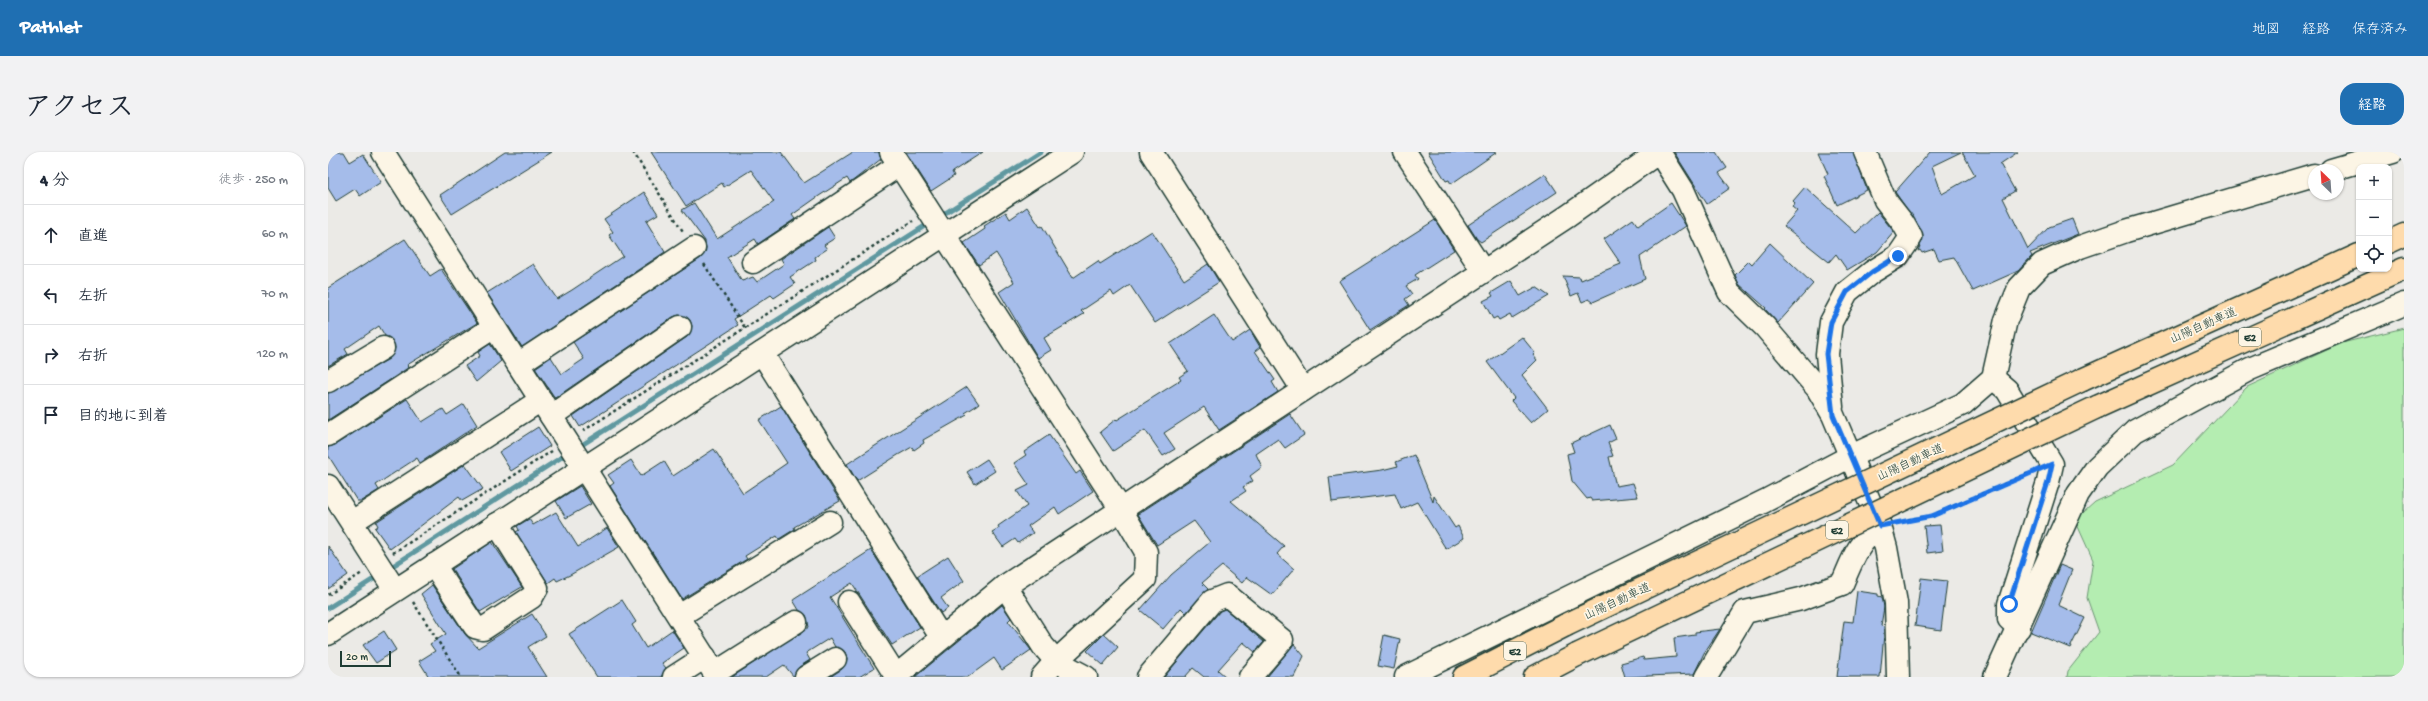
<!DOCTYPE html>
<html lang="ja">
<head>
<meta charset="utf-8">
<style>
  body { margin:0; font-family:"Gochi Hand","Klee One",sans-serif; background:#f2f2f3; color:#1f2937 }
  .controls { position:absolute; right:12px; top:12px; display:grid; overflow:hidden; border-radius:8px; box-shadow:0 1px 3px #0004 }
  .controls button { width:36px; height:36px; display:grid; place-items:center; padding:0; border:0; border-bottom:1px solid #e0e1e3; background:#fff; color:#1f2937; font:20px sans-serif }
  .compass { position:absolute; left:1980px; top:12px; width:36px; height:36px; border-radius:50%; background:#fff; box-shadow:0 1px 3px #0004; rotate:335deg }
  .scale { position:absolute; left:12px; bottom:10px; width:51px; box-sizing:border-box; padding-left:4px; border:2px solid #1f3d34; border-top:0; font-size:11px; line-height:14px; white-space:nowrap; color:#1f3d34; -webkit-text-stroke:3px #fcf5e5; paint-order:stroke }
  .stop { position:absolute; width:12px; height:12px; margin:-9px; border:3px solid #1a73e8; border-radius:50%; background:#fff }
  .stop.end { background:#1a73e8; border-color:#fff; box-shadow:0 1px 4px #0008 }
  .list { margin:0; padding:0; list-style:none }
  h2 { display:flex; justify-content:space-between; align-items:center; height:52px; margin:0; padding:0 16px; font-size:17px }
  h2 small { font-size:13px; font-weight:400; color:#747a83 }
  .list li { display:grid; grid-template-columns:26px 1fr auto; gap:12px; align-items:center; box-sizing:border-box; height:60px; padding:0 16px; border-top:1px solid #e0e1e3 }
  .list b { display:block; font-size:15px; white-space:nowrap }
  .list em { font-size:13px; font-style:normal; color:#747a83 }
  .icon { flex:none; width:22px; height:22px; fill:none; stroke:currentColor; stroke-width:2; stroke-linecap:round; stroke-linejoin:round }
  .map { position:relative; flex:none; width:2076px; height:525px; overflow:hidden; border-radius:16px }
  header { display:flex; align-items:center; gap:24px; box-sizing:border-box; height:56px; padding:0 20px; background:#1f6fb2; color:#fff }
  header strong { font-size:19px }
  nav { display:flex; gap:22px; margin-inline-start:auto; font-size:14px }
  .intro { display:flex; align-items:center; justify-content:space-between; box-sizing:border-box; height:96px; padding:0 24px }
  h1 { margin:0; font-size:28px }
  .button { padding:10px 18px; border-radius:16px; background:#1f6fb2; color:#fff; font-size:14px; font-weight:700 }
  main { display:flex; gap:24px; padding:0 24px }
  aside { flex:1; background:#fff; border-radius:16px; box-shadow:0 1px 3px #0004 }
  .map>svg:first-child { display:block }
  .green { fill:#b4edb1; stroke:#6a9572 }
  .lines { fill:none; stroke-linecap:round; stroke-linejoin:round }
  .stream { stroke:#5e98a0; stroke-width:5 }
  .building { fill:#a5bcea; stroke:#1f3d34 }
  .minor-casing { stroke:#1f3d34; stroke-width:25 }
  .highway-casing { stroke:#1f3d34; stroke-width:25 }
  .path { stroke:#1f3d34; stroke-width:2.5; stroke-dasharray:3 3; stroke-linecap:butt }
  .minor { stroke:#fcf5e5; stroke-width:22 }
  .highway { stroke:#fedbac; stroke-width:22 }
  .highway-bridge-casing { stroke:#1f3d34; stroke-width:25; stroke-linecap:butt }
  .highway-bridge { stroke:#fedbac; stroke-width:22 }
  .route { stroke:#1a73e8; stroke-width:5 }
  .labels { text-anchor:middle; stroke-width:3.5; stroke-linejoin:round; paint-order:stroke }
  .shield { fill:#fcf5e5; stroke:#617469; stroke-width:1 }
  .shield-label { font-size:11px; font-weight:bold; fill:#1f3d34 }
  .street-label { font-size:12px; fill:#1f3d34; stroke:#fcf5e5 }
</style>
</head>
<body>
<header>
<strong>Pathlet</strong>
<nav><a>地図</a><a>経路</a><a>保存済み</a></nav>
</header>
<div class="intro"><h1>アクセス</h1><a class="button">経路</a></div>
<main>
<aside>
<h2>4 分<small>徒歩 · 250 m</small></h2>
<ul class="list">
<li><svg class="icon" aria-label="ahead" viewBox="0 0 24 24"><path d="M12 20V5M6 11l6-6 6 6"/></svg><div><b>直進</b></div><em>60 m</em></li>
<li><svg class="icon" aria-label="left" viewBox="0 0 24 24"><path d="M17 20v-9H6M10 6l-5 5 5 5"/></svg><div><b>左折</b></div><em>70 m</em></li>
<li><svg class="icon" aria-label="right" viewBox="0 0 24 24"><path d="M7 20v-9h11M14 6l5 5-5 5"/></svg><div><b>右折</b></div><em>120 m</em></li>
<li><svg class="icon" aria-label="arrive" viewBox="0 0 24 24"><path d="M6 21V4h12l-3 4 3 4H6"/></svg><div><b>目的地に到着</b></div></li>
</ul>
</aside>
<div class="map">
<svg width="2076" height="525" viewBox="0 0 2076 525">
  <rect width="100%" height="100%" fill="#ebeae6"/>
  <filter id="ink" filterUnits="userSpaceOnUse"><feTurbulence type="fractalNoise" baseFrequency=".025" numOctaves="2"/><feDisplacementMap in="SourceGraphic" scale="8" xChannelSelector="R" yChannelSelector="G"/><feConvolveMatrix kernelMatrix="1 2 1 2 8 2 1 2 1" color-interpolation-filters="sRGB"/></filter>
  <g filter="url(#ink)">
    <path class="green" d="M2076 176V525H1739L1740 519 1771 480 1759 446 1765 408 1747 368 1767 350 1845 313 1919 235 2014 191Z"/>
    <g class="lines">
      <g class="stream">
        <path d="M611 65 713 0"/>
        <path d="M249 296 603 70"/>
        <path d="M60 417 240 301"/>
        <path d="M0 456 52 423"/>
      </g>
    </g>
    <g class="building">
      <path d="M0 0H16L22 10 35 2 53 30 32 44 27 37 8 49 0 36Z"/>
      <path d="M177 0H224L124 62 112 43Z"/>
      <path d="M323 0H453L476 31 525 0H551L553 7 522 31 519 26 491 44 464 63 467 67 430 92 427 87 399 105 414 129 425 125 429 130 456 112 453 107 500 75 507 86 496 93 499 97 487 105 488 108 462 125 467 132 446 146 443 143 406 167 410 173 252 275 245 264 359 185 364 174 362 168 351 163 345 165 227 246 207 216 223 205 234 222 256 207 245 190 373 106 378 96 377 89 354 58 366 51 389 87 446 50 423 18 396 35 394 31 358 54Z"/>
      <path d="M578 0H655L624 20 626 24 603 39Z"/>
      <path d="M1100 0H1169L1123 32 1121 28 1118 29Z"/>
      <path d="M1346 0H1388L1399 16 1391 21 1402 36 1379 52Z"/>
      <path d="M1490 0H1525L1539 38 1509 53 1496 24 1500 22Z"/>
      <path d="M1602 0H1633L1604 14 1614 42 1647 23 1634 0H1690L1672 12 1687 39 1675 46 1700 97 1721 75 1744 67 1750 82 1702 101 1704 104 1690 119 1645 139 1626 105 1611 108 1606 97 1594 101 1592 98 1590 99 1595 86 1594 79 1567 40Z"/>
      <path d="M1217 22 1229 40 1153 90 1149 87 1140 73Z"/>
      <path d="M1477 35 1528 81 1550 60 1566 80 1549 100 1519 118 1508 102 1501 110 1456 74 1469 59 1464 55 1467 51 1465 49Z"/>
      <path d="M316 40 330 62 318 69 337 100 194 195 159 141 205 112 229 147 244 138 295 104 281 83 285 80 276 67Z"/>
      <path d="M1343 51 1358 74 1312 105 1317 127 1265 150 1261 147 1254 150 1250 141 1243 144 1235 124 1252 125 1253 128 1293 112 1276 87 1305 67 1310 74Z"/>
      <path d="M699 55 712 75 714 74 745 126 770 109 772 112 824 79 856 128 880 112 891 130 827 171 802 133 786 144 783 139 753 159 756 162 716 186 723 198 710 206 671 140 686 130 668 101 651 113 636 91 657 77 656 74 678 60 682 67Z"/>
      <path d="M1107 68 1126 98 1087 123 1090 127 1078 134 1084 142 1077 147 1081 153 1042 178 1011 129Z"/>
      <path d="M77 87 102 124 113 117 149 171 79 213 81 215 65 226 0 268V241L61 207 67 196 65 189 57 184 51 174 17 197 20 202 0 214V136Z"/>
      <path d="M1442 91 1485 132 1450 171 1437 157 1438 156 1411 132 1407 123 1421 109 1424 112Z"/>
      <path d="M1183 129 1192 144 1208 135 1221 144 1184 166 1182 162 1171 168 1169 165 1165 167 1155 149 1165 144 1163 141Z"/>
      <path d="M886 163 904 190 922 178 932 195 927 199 947 228 944 230 950 240 891 278 876 255 836 281 847 297 835 304 817 278 785 299 772 280 788 267 789 268 853 228 851 225 860 219 842 192Z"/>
      <path d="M1194 185 1207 201 1205 203 1209 208 1194 223 1220 257 1203 271 1183 249 1186 246 1159 210Z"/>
      <path d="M162 192 173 209 148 230 137 214 152 204 150 200Z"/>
      <path d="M639 235 651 252 637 261 639 263 595 288 596 291 586 298 584 295 570 303 529 329 519 312Z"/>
      <path d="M79 247 94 270 115 257 119 263 136 252 149 273 92 311 89 306 66 321 48 333 51 338 33 349H29L0 303V295L7 293Z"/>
      <path d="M453 254 512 349 466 375 467 377 451 387 449 384 417 404 419 407 354 447 282 334 286 331 280 323 303 308 313 324 336 309 345 324 386 297 415 341 459 311 431 268Z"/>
      <path d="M962 262 976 283 957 296 950 287 928 302 934 315 922 324 925 329 915 335 918 339 903 349 956 394 949 402 966 417 944 443 919 425 914 431 894 414 874 431 880 437 858 461 853 456 835 477 812 458 843 423 882 390 866 369 829 393 810 362Z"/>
      <path d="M1282 273 1288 287 1280 291 1285 304 1281 305 1288 334 1305 331 1310 345 1264 349 1262 346 1259 347 1244 329 1239 302 1246 300 1243 291Z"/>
      <path d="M210 275 222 294 183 319 171 300Z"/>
      <path d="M721 283 748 322 752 319 765 339 731 362 727 355 700 374 705 381 690 391 687 387 675 395 664 380 671 376 670 374 699 354 689 339 701 333 686 311 698 303 696 300Z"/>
      <path d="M1086 303 1105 350 1106 344 1127 376 1130 374 1136 386 1118 397 1089 350 1073 357 1067 342 1004 350 1001 325 1054 318 1070 314 1068 310Z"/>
      <path d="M659 307 667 319 647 332 639 320Z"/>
      <path d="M137 312 155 337 134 349 131 345 62 397 47 376 50 374 48 370Z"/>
      <path d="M252 334 263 352 238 366 228 349Z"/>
      <path d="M228 360 250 395 279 376 291 395 242 423 229 429 227 426 220 431 188 380 191 378 189 374 201 367 205 373Z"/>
      <path d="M1612 373 1615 399 1599 401 1596 374Z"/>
      <path d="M164 390 194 435 152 460 124 417Z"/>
      <path d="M0 394 20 423 0 437Z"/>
      <path d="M543 398 592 475 564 493 524 431 502 445 546 516 531 525H502L514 517 519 507 517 500 507 495 502 486 478 501 482 508 471 515 466 525 456 513 438 525H404L481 475 478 463 471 458 465 448Z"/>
      <path d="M620 404 636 429 613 446 620 456 613 461 589 424Z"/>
      <path d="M1732 413 1744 418 1730 453 1757 466 1742 496 1703 480Z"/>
      <path d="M1593 426 1619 429 1613 478 1587 474Z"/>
      <path d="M104 433 137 482 150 496 204 462 218 484 200 495 219 525H101L91 509 107 499 102 492 118 482 93 442Z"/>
      <path d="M1529 439 1550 442V444L1554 445 1556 455 1553 474 1556 475V482L1552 525H1509L1516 469 1525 470Z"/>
      <path d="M294 448 308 470 304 473 318 496 344 478 356 496 334 511 338 516 333 525H269L241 482Z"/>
      <path d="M674 453 683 466 680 469 703 498 674 518 666 506 640 525H587Z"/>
      <path d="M897 457 936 490 927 500 915 490 890 518 898 525H876L865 516 857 525H836L892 459Z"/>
      <path d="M1392 477 1376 501 1366 522 1297 525 1293 511 1315 505 1316 508 1348 505 1346 486 1367 483V480Z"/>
      <path d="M56 479 68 498 48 511 35 493Z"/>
      <path d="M776 482 790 495 775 513 759 499Z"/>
      <path d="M1056 483 1072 487 1066 517 1050 514Z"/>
      <path d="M966 492 976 504 966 525H939Z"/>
    </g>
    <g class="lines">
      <g class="minor-casing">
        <g id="minor">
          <path d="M55 0 389 525"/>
          <path d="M563 0 792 356 818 400 817 427 728 509 714 525"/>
          <path d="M823 0 975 238"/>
          <path d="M1077 0 1155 119"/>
          <path d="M1331 0 1355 38 1401 140 1437 175 1489 236 1505 263 1552 374 1558 396 1568 451 1570 525"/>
          <path d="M2003 18 2065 0"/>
          <path d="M425 110 571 13"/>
          <path d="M434 201 613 485"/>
          <path d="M190 212 366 96"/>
          <path d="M1665 226 1679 238 1724 312 1720 330 1681 452V467L1691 476"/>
          <path d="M0 229 55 196"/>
          <path d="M1504 255 1499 202 1503 170 1519 140 1544 120 1570 104 1583 85 1575 71 1557 48 1537 0"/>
          <path d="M223 264 352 175"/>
          <path d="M0 283 166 175"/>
          <path d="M0 334 67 438"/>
          <path d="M24 370 213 248"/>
          <path d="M106 413 147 475 155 477 204 445 209 436 169 372"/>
          <path d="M677 434 715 494 728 509 758 525"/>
          <path d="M521 450 568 524"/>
          <path d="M351 464 502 370"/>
          <path d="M0 482 744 0"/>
          <path d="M387 521 468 470"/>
          <path d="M346 525 377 505"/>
          <path d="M478 525 507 507"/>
          <path d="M567 525 677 434 1240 64 1331 0"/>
          <path d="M820 525 884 449 899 443 954 488 922 525"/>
          <path d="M1078 525 1437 349 1521 305 1635 252 1665 226 1678 168 1691 136 1714 112 1752 95 1798 79 1986 23"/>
          <path d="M1378 525 1417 460 1473 447 1514 432C1525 407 1529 391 1552 374"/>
          <path d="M1667 525 1750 342 1769 315 1807 279 1922 217 2076 152"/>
        </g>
      </g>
      <g class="highway-casing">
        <g id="highway">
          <path d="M2061 90 2076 83"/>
          <path d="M1754 228 2031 103"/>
          <path d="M1769 255 2076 117"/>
          <path d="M1136 525 1238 473"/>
          <path d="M1207 525 1249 503"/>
        </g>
      </g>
      <g class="path">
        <path d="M305 0 356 81"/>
        <path d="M376 112 417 176"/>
        <path d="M255 279 585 69"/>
        <path d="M1580 368 1604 364 1702 321"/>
        <path d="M65 401 224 299"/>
        <path d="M0 443 34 421"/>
        <path d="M85 450 133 525"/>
      </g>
      <use href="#minor" class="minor"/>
      <use href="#highway" class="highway"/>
      <g class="highway-bridge-casing">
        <g id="highway-bridge">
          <path d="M1238 473 1754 228"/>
          <path d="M1249 503 1769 255"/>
        </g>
      </g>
      <use href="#highway-bridge" class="highway-bridge"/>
    </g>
  </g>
  <g class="lines" filter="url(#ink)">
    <path class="route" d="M1570 104 1544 120 1519 140 1503 170 1498 202 1505 263 1552 374 1604 364 1724 312 1720 330 1681 452"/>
  </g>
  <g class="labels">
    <g class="shield">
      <rect x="1911" y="176" width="22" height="18" rx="3"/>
      <rect x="1498" y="369" width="22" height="18" rx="3"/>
      <rect x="1176" y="490" width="22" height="18" rx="3"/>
    </g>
    <g class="shield-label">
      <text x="1922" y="189">E2</text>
      <text x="1509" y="382">E2</text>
      <text x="1187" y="503">E2</text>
    </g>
    <g class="street-label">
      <text transform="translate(1875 173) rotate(-24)" y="4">山陽自動車道</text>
      <text transform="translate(1582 310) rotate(-25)" y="4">山陽自動車道</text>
      <text transform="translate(1289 449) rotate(-25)" y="4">山陽自動車道</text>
    </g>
  </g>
</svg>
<div class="controls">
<button>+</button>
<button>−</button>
<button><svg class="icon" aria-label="locate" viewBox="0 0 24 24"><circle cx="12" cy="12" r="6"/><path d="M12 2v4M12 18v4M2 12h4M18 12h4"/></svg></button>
</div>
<svg class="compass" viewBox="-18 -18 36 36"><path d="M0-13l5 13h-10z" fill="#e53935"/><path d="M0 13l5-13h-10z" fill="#747a83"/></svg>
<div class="scale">20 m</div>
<div class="stop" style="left:1681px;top:452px"></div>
<div class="stop end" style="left:1570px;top:104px"></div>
</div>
</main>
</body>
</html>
